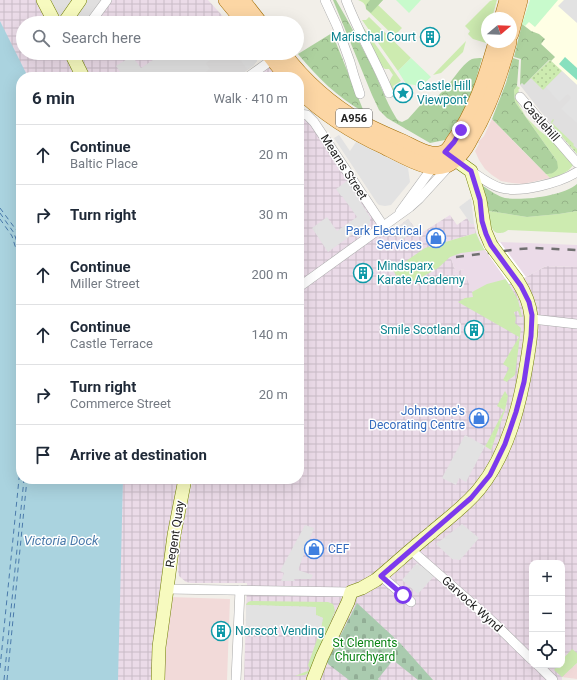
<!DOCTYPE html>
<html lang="en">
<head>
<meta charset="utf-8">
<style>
  body { margin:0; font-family:Roboto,sans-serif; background:#f6f6f7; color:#1f2937 }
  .controls { position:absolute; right:12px; bottom:12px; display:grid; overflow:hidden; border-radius:8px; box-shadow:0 4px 16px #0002 }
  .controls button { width:36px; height:36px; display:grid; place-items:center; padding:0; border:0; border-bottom:1px solid #e0e1e3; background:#fff; color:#1f2937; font:20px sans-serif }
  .compass { position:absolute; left:481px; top:12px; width:36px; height:36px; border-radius:50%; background:#fff; box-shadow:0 4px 16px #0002; rotate:71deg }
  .stop { position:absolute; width:12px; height:12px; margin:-9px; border:3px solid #7c3aed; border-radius:50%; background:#fff }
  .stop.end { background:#7c3aed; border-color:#fff; box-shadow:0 1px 4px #0008 }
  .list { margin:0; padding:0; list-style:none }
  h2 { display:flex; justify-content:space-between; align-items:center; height:52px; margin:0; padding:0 16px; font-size:17px }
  h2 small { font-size:13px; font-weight:400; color:#747a83 }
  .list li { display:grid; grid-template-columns:26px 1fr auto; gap:12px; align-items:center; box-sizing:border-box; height:60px; padding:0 16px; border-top:1px solid #e0e1e3 }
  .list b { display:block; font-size:15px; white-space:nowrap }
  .list p { margin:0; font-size:13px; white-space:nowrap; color:#747a83 }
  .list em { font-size:13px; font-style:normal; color:#747a83 }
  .icon { flex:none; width:22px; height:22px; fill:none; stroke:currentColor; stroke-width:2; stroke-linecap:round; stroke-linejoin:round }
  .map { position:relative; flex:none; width:577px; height:680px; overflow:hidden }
  .search { position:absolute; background:#fff; box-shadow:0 4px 16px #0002; left:16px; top:16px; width:288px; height:44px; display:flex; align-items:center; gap:10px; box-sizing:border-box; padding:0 14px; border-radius:22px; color:#747a83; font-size:15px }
  .panel { position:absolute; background:#fff; box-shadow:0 4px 16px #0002; left:16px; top:72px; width:288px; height:412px; border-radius:16px }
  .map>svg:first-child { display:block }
  .residential { fill:#e0dfdf }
  .commercial { fill:#f2dad9 }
  .industrial { fill:url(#industrial-grid); fill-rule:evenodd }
  .education { fill:#ffffe5 }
  .railway { fill:#ebdbe8 }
  .grass { fill:#cdebb0 }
  .forest { fill:url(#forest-crowns) }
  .cemetery { fill:url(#cemetery-stones) }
  .park { fill:#c8facc }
  .garden { fill:url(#garden-dots) }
  .pitch { fill:#88e0be }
  .parking { fill:#e2e2e2 }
  .water { fill:#aad3df }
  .pier { fill:#fff }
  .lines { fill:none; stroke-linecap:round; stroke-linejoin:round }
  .ferry { stroke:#4a7aab; stroke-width:1; stroke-dasharray:5 4; stroke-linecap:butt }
  .street-casing { stroke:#a9a9a9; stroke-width:10 }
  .secondary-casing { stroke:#707d05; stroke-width:14 }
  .primary-casing { stroke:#a06b00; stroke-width:16 }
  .street { stroke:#fff; stroke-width:9 }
  .secondary { stroke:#f7fabf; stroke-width:13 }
  .primary { stroke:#fcd6a4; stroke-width:15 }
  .rail { stroke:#707070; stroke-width:2.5; stroke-dasharray:8 8; stroke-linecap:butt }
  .secondary-bridge-casing { stroke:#707d05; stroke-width:14; stroke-linecap:butt }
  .secondary-bridge { stroke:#f7fabf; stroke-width:13 }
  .route { stroke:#7c3aed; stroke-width:5 }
  .labels { text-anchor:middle; stroke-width:3; stroke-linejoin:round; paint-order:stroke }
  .shield { fill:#fff; stroke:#646464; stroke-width:1 }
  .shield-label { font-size:11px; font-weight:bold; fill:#222 }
  .culture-label { font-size:12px; fill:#0d838f; stroke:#fff; text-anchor:start }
  .street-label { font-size:12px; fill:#222; stroke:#fff }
  .shop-label { font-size:12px; fill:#366cbe; stroke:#fff; text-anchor:end }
  .park-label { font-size:12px; fill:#0c8416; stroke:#fff }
  .water-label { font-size:13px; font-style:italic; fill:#4a7aab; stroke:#fff }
</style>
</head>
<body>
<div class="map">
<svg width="577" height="680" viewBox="0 0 577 680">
  <defs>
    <pattern id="industrial-grid" width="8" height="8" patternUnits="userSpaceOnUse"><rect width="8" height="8" fill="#ebdbe8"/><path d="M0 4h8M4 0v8" fill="none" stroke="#c9bcc7"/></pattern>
    <pattern id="forest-crowns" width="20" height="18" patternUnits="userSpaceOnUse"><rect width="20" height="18" fill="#add19e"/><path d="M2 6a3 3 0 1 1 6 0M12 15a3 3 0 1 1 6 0" fill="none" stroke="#95b388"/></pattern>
    <pattern id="cemetery-stones" width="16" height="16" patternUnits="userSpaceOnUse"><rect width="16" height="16" fill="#aacbaf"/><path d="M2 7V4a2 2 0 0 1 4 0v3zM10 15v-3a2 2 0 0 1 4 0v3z" fill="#92ae96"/></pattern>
    <pattern id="garden-dots" width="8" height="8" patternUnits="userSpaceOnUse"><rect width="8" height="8" fill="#cdebb0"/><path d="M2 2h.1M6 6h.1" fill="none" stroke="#b0c997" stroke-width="1.8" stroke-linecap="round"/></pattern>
  </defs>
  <rect width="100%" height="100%" fill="#f2efe9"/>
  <g class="residential">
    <path d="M51 0H102L86 23H63Z"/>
    <path d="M198 53H257V61L253 66 238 77H164Z"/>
    <path d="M550 60 577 85V154L553 127 520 85 522 83 524 85Z"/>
  </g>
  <g class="commercial">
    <path d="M492 119 522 150 550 178 523 184 512 183 501 181 492 175 485 169 479 160 475 151 479 144 478 142 484 136Z"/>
    <path d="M170 597 230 599 227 680H164L166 628Z"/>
    <path d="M577 663V679L562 677Z"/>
  </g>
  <g class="industrial">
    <path d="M0 0H37L49 23H23V53H64L76 77H21V479H181L154 680H0Z"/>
    <path d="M105 0H208L229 23H88Z"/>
    <path d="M69 53H198L164 77H82Z"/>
    <path d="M266 63 277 77H247Z"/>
    <path d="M299 108 311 123 387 235 408 219 420 234 450 215 457 225 467 218 471 224H474L476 233 445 242 456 272 463 269 483 295 526 277 546 266 577 267V663L562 677V680H244L247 583H191L186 582 179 576 178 571V565L182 529 193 479H299ZM532 563H562V665H532Z"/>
  </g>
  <path class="education" d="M530 0H577V85L551 61 555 57 541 44 545 39 531 31 522 24Z"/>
  <path class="railway" d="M476 233 480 242 483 247 500 242 577 245V267L546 266 526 277 483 295 474 297 463 269 456 272 445 242Z"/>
  <g class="grass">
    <path d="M358 0H383L378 5 402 28 394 36 366 9C365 3 363 2 358 0Z"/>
    <path d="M493 0H497L492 18H487V37L486 43 473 39 468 34 470 31 465 26 490 1Z"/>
    <path d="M369 17 411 58 398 71 362 20H366Z"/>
    <path d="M359 21 401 81 393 86 397 96C390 88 386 85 393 75L389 69H385L380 65Z"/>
    <path d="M466 41 463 52 441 73 433 75Z"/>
    <path d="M517 86 520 88 518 90 519 91 516 96V99L519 105 526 117 540 131 558 145 573 165C568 173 559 176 550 178L546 174H550L557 161 515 102 514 90Z"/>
    <path d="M489 211 527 217 559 214 577 211V233L508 230C504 233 502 233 498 233 490 232 490 218 489 211Z"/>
    <path d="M476 233 480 242 485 250 461 253 450 257 438 268 415 281H405L399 280 393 270 425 248Z"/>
    <path d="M506 279 518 300 522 317H520L518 311 514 312 516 318 515 323 521 328 515 375C512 378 509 379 507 382L503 380 509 368 503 364 519 337 458 302 465 298 473 297 472 292 487 284Z"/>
    <path d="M505 391 508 396 505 410 491 450 485 446 486 445 504 410 497 406Z"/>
    <path d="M251 601 328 602 333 604 334 607 335 611 310 672 305 675 295 676 310 670 308 665 321 628 323 618 316 615V607L246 605 248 602Z"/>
    <path d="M572 649 577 653V663L562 677 554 670 558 665H562V660Z"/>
  </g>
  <g class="forest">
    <path d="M333 0H336C349 22 361 45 373 69 380 84 386 101 395 116 397 120 399 121 402 122L408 119 425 100C442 104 457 66 472 59 475 58 479 58 482 58L471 97 462 114 445 140 430 143 387 118 379 110 372 95Z"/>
    <path d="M370 0H383L371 13 366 9V5Z"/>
    <path d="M522 24 531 31 539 34 545 39 541 44 555 57 551 61 549 60 524 85 522 83 520 85 521 59 514 57Z"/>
    <path d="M332 33 364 112C338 98 317 77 298 54Z"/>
    <path d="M513 58 519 60 517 86 514 90 515 102 557 161 558 168C555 173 551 174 546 174L492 119 506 83Z"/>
    <path d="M577 184V211L559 214 527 217 489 211 483 186C489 190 499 197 505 198 523 201 563 196 577 184Z"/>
  </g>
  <path class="cemetery" d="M357 603 400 643 433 680H418L393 660 378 679 379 680H349L328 664 327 662Z"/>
  <g class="park">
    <path d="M396 0H421L409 13Z"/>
    <path d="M530 0H558L535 27 529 22 525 26 522 24Z"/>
    <path d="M411 58 431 77 419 88 415 85 406 84 398 71Z"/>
  </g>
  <g class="garden">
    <path d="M550 60 562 71 543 90 531 78Z"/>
    <path d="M553 119 554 120 552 123 574 144 573 145 577 149V154L552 125 551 122Z"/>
  </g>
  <path class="pitch" d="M565 57 577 68V80L559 64Z"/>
  <g class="parking">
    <path d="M564 0H577V23L558 6Z"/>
    <path d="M153 53H182L187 60 198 53H220L206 63 210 69 199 77H139L135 72 128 77H124L116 66 132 56 141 68 156 58Z"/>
    <path d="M239 53H257V61L253 66 247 69 237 55Z"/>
    <path d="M562 71 577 85V123L561 109 571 98 568 94 559 102 546 87Z"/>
    <path d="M339 135 350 151 356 142 408 168 410 182 391 205 385 206 379 205 377 203 334 138Z"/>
    <path d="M347 181 370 217V223L367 228 355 236 353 234 328 252 312 228 327 217 337 231 357 217 342 196H341L336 189Z"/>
    <path d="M471 198 474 224H471L459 207Z"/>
    <path d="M408 219 416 230 402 240 395 231 396 229Z"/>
    <path d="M465 435 485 446 466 482 459 478 456 485 442 478Z"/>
    <path d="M462 524 479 538 460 560 452 559 436 544Z"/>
    <path d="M305 525 314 528 298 570 313 575 311 579H294L295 581H281L284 573 280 571Z"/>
    <path d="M417 563 422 567 424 565 435 575 418 594 402 580Z"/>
    <path d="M246 605 316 607V615L323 618 321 628 246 627Z"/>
  </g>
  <path class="water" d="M0 21 28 77H21V479H123L118 680H0Z"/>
  <path class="pier" d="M500 242 526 277 509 284 483 247Z"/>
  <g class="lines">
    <g class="ferry">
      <path d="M0 208 17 231 21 244"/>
      <path d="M0 213 14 233 21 254"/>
      <path d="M0 219 12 236 21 265"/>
      <path d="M0 668 21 459"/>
      <path d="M4 680 24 479"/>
      <path d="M7 680 27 479"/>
    </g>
    <g class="street-casing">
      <g id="street">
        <path d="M325 0 337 26 350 62 354 76 360 94"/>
        <path d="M346 0C358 32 376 61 389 93"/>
        <path d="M90 23 107 0"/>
        <path d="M248 77 273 59"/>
        <path d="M520 97 577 163"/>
        <path d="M299 114 307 115 314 122 384 227"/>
        <path d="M471 171C480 177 490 185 501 188 521 193 560 183 577 172"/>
        <path d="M400 212 435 164"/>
        <path d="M299 287 410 207 419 199 450 165"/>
        <path d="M532 319 577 324"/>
        <path d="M411 550 492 621 532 660"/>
        <path d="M381 576 411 602"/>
        <path d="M167 589 351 592"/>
        <path d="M538 665 553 680"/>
        <path d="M236 680 240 590"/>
      </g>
    </g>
    <g class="secondary-casing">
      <g id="secondary">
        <path d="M43 0 55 23"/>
        <path d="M64 23 80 0"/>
        <path d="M71 53 83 77"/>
        <path d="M447 154 471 171 480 200 485 231 491 245"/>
        <path d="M158 680 159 647 167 589 174 535 185 479"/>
        <path d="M313 680 322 657 348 602 351 592 362 588 376 580C394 565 412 548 431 533 447 519 467 505 480 488 508 453 520 405 527 361 532 328 537 311 517 280"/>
      </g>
    </g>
    <g class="primary-casing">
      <g id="primary">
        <path d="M226 0 245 23"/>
        <path d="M242 0 260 23"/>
        <path d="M502 18 507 0"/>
        <path d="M511 34 520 0"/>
        <path d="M268 53 287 77"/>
        <path d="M283 53C304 81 331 105 362 123 375 130 389 136 403 142 414 147 430 158 443 153 448 151 451 146 453 142 475 113 486 77 496 42"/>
        <path d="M299 90C325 115 352 132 385 147 397 153 422 167 435 167 439 167 444 166 447 165 458 160 466 148 471 138 489 108 500 76 509 42"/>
      </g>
    </g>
    <use href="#street" class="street"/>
    <use href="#secondary" class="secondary"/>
    <use href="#primary" class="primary"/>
    <path class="rail" d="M456 257 519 249 534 248 577 250"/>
    <g class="secondary-bridge-casing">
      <path id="secondary-bridge" d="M491 245 517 280"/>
    </g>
    <use href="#secondary-bridge" class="secondary-bridge"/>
  </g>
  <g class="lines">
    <path class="route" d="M403 595 381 576 471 498 490 475 505 444 516 412 524 382 531 336 532 315 529 302 521 286 491 245 486 234 482 221 480 200 471 171 445 152 454 142 461 130"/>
  </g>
  <defs>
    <g id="building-ring" transform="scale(1)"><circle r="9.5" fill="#fff" stroke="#0f9aa8" stroke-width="1.5"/><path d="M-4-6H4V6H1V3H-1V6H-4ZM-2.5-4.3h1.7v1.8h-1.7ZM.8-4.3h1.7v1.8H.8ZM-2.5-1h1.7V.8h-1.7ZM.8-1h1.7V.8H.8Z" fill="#0f9aa8"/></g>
    <g id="sight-ring" transform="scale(1)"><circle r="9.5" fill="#fff" stroke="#0f9aa8" stroke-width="1.5"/><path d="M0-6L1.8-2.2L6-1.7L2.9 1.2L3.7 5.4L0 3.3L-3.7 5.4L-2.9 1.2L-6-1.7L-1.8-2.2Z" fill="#0f9aa8"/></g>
    <g id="shop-ring" transform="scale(1)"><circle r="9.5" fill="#fff" stroke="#3f7fe0" stroke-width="1.5"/><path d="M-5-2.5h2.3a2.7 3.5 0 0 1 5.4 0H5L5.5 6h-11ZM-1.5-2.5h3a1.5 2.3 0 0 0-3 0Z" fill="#3f7fe0"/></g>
  </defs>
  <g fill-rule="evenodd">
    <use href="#building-ring" x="430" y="37"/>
    <use href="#sight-ring" x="403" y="93"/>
    <use href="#shop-ring" x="436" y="238"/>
    <use href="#building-ring" x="363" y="273"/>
    <use href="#building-ring" x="474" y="330"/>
    <use href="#shop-ring" x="479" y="418"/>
    <use href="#shop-ring" x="314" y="549"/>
    <use href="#building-ring" x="221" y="631"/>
  </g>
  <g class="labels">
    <rect class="shield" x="336" y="109" width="36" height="18" rx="3"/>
    <g class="shield-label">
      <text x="354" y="122">A956</text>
    </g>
    <g class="culture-label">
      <text x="416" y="41" text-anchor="end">Marischal Court</text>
      <text x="417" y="90">Castle Hill<tspan x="417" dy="14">Viewpont</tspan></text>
      <text x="377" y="270">Mindsparx<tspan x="377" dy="14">Karate Academy</tspan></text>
      <text x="460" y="334" text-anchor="end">Smile Scotland</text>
      <text x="235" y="635">Norscot Vending</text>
    </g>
    <g class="street-label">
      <text transform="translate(541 121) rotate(49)" y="4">Castlehill</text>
      <text transform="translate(344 167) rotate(57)" y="4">Mearns Street</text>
      <text transform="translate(175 534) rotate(-81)" y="4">Regent Quay</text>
      <text transform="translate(472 604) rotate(42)" y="4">Garvock Wynd</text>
    </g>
    <g class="shop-label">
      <text x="422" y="235">Park Electrical<tspan x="422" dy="14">Services</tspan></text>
      <text x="465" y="415">Johnstone's<tspan x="465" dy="14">Decorating Centre</tspan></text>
      <text x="328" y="553" text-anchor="start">CEF</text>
    </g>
    <g class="park-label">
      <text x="365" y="647">St Clements<tspan x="365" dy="14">Churchyard</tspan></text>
    </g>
    <g class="water-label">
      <text x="61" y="545">Victoria Dock</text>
    </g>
  </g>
</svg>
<div class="controls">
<button>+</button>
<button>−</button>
<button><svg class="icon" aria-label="locate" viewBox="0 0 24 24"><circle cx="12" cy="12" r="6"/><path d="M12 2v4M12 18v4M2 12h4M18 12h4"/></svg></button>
</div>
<svg class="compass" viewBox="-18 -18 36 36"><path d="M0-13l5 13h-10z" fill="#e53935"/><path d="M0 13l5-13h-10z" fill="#747a83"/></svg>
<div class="stop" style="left:403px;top:595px"></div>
<div class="stop end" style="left:461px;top:130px"></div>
<div class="search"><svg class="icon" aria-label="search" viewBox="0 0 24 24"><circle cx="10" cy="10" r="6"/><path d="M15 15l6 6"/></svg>Search here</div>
<section class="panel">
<h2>6 min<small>Walk · 410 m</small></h2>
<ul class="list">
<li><svg class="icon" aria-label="ahead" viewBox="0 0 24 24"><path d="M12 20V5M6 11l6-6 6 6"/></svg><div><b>Continue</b><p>Baltic Place</p></div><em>20 m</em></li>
<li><svg class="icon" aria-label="right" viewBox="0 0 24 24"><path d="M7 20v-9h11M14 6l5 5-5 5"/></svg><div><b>Turn right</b></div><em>30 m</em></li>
<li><svg class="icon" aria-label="ahead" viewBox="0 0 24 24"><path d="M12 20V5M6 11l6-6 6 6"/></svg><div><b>Continue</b><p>Miller Street</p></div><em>200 m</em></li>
<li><svg class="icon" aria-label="ahead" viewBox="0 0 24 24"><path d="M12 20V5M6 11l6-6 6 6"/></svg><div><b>Continue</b><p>Castle Terrace</p></div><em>140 m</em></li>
<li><svg class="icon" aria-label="right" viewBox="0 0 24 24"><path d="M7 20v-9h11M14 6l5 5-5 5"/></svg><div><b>Turn right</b><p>Commerce Street</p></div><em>20 m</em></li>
<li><svg class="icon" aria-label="arrive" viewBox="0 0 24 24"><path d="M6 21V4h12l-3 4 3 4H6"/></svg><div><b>Arrive at destination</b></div></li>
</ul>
</section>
</div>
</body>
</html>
